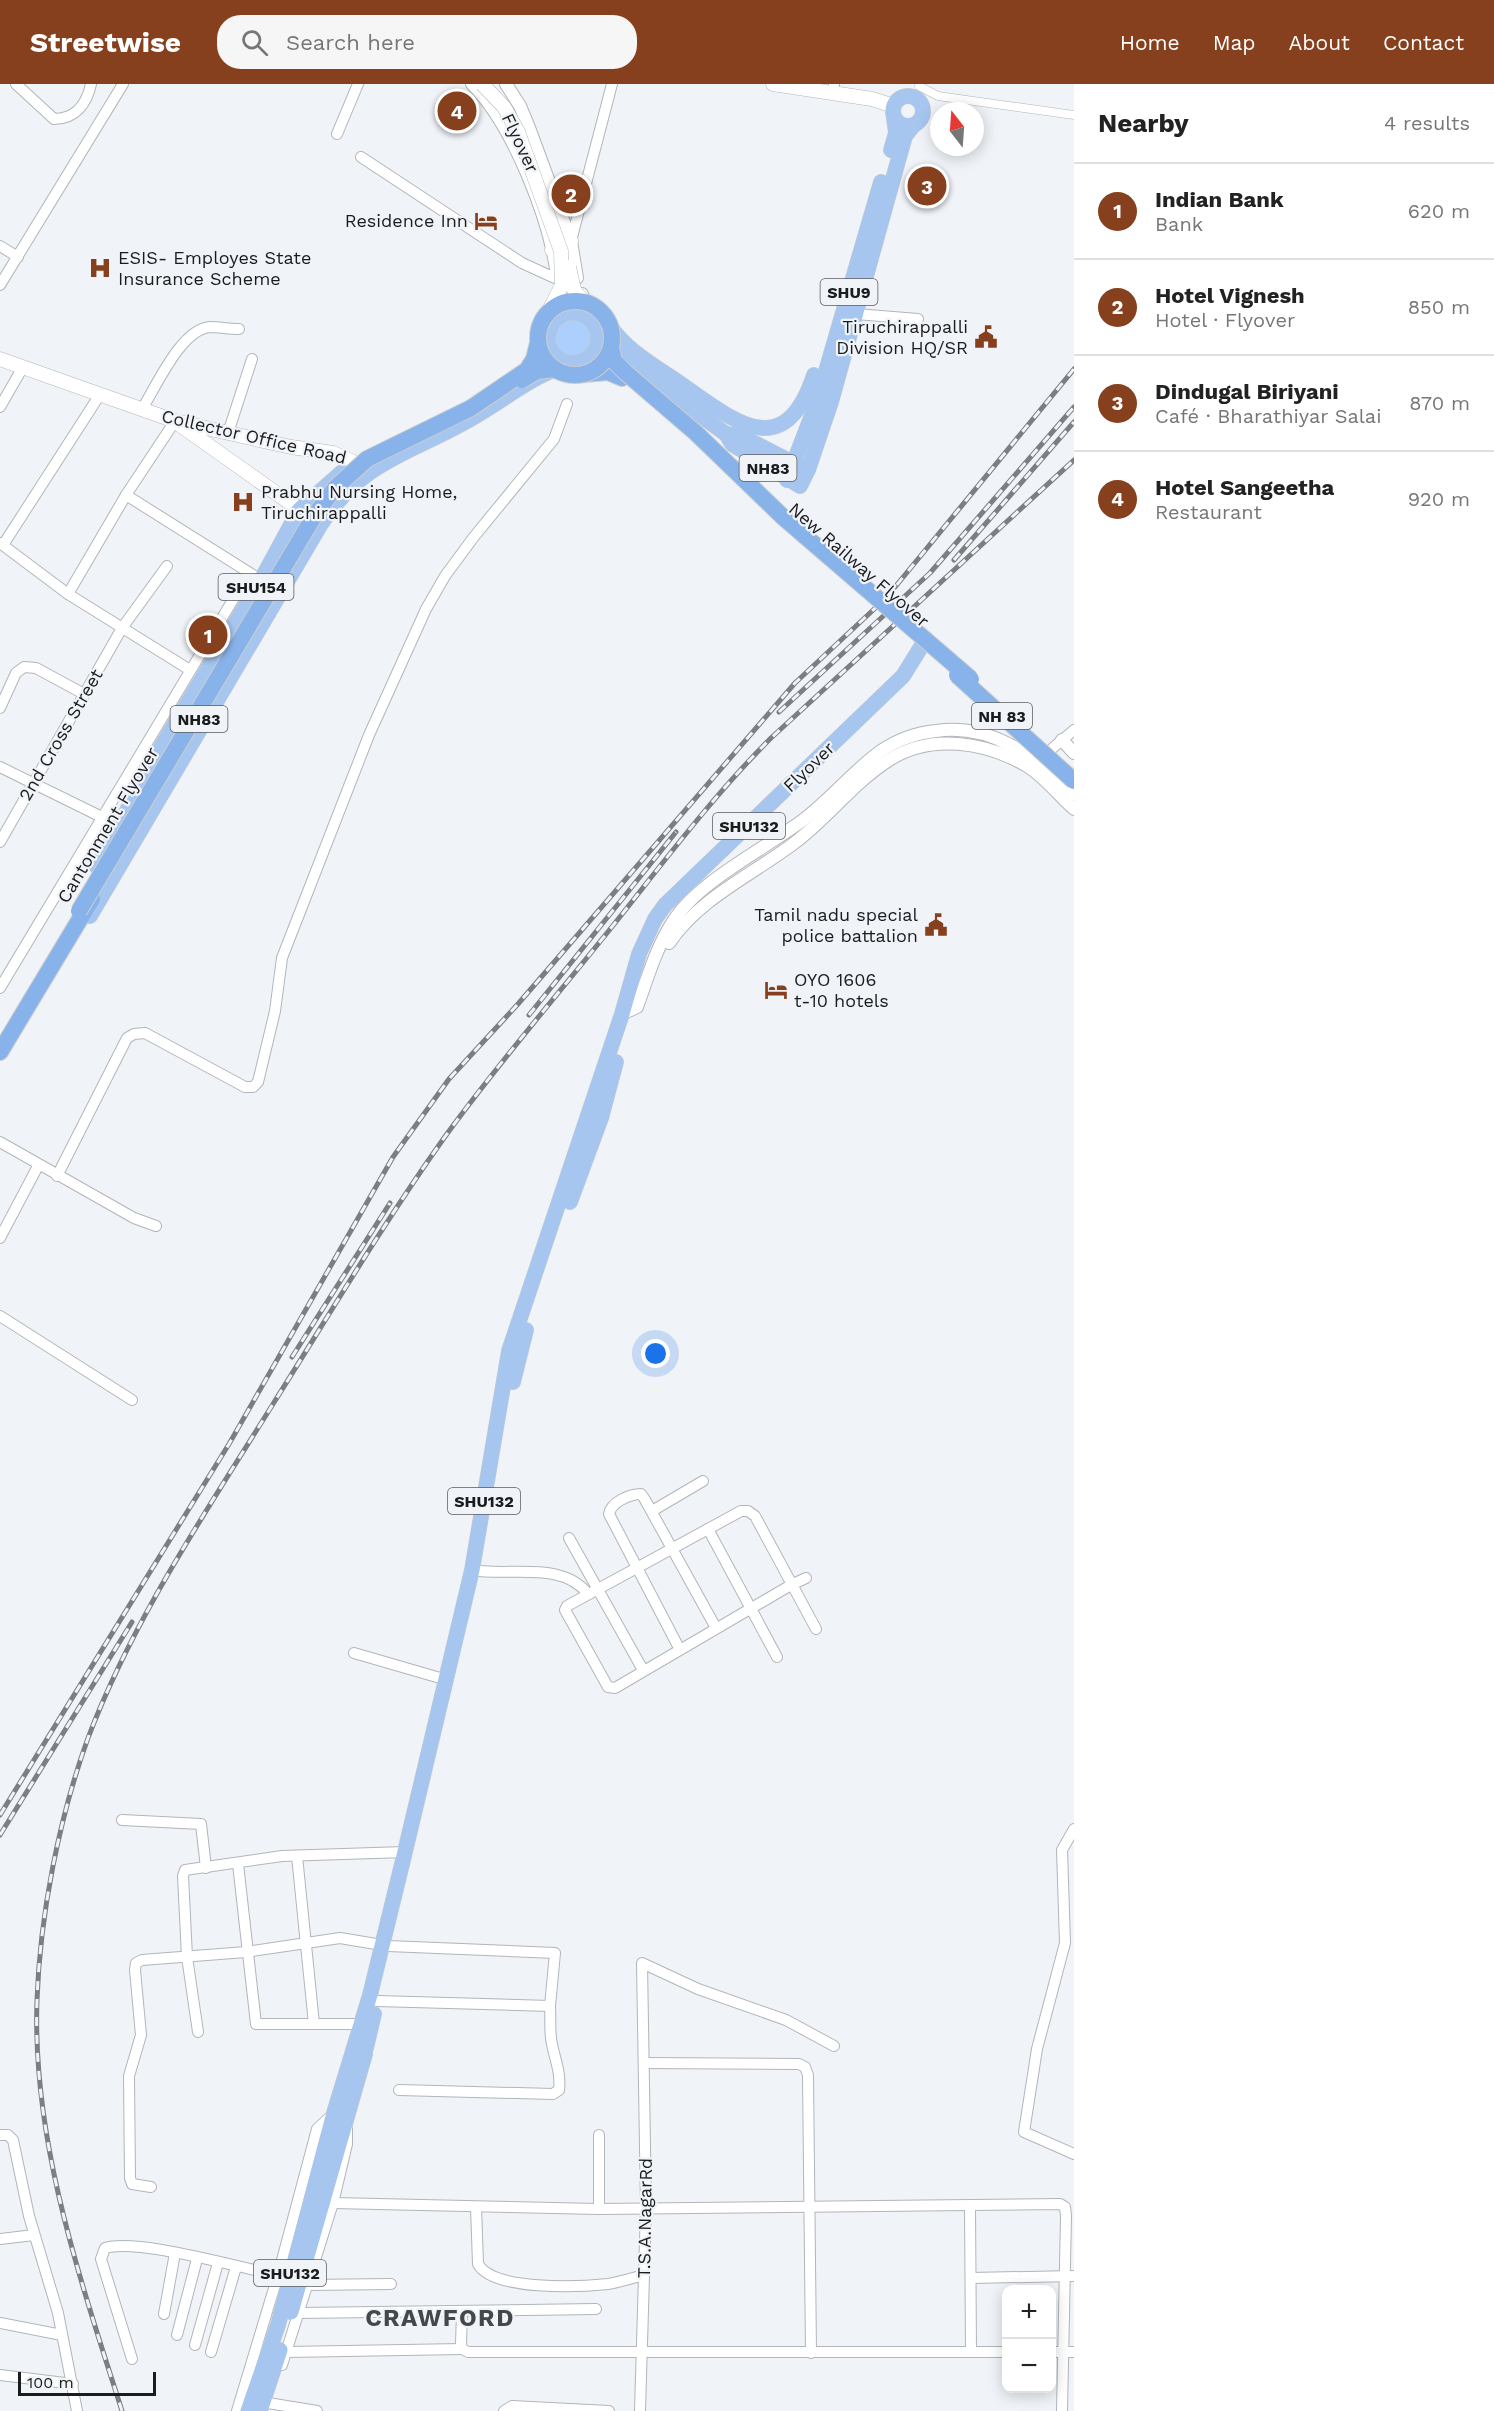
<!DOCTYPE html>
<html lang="en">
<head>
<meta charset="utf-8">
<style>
  body { margin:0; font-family:"Work Sans",sans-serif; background:#f6f6f6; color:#222 }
  .controls { position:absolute; right:18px; bottom:18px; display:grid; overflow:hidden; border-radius:12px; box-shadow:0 3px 15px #0003 }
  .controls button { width:54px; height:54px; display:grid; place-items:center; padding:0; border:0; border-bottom:2px solid #e0e0e0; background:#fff; color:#222; font:30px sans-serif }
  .compass { position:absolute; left:930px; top:18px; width:54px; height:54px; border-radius:50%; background:#fff; box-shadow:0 3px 15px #0003; rotate:343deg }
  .scale { position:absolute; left:18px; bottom:15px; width:138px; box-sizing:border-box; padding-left:6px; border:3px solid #1b1c1e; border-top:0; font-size:16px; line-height:21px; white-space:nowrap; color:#1b1c1e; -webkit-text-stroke:4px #f0f3f7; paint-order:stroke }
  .you { position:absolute; left:656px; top:1270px; width:21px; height:21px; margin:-15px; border:4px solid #fff; border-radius:50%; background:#1a73e8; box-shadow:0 0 0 9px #1a73e833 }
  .badge { display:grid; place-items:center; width:39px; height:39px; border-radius:50%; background:#87401d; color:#fff; font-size:20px; font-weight:700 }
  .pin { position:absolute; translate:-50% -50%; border:3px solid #fff; box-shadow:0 2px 6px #0006 }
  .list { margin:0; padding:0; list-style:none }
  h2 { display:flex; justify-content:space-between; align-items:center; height:78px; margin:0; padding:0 24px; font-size:26px }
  h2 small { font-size:20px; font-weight:400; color:#767676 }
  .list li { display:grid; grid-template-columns:39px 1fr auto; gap:18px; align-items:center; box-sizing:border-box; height:96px; padding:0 24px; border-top:2px solid #e0e0e0 }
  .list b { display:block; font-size:22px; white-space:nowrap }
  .list p { margin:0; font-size:20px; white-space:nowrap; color:#767676 }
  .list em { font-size:20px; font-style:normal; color:#767676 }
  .icon { flex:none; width:33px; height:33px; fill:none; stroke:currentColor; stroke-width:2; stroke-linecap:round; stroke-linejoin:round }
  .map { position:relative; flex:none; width:1074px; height:2327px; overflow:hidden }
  header { display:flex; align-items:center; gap:36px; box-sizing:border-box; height:84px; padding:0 30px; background:#87401d; color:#fff }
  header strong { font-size:28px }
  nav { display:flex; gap:33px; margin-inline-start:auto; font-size:21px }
  .search { width:420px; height:54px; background:#f6f6f6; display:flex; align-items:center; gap:15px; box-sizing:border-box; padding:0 21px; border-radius:24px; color:#767676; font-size:22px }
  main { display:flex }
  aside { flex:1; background:#fff }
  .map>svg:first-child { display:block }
  .green { fill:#accffd }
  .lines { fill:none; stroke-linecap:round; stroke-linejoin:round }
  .pedestrian-casing { stroke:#b2b5b9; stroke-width:9 }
  .minor-casing { stroke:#b2b5b9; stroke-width:12 }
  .tertiary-casing { stroke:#b2b5b9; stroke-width:14 }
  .secondary-casing { stroke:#b2b5b9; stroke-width:15 }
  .primary-casing { stroke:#cdcdce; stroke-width:16 }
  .trunk-casing { stroke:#cdcdce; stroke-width:18 }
  .pedestrian { stroke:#fff; stroke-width:8 }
  .minor { stroke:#fff; stroke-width:10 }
  .tertiary { stroke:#fff; stroke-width:12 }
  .secondary { stroke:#fff; stroke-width:14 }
  .primary { stroke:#a6c6ef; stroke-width:15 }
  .trunk { stroke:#88b3ea; stroke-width:16 }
  .rail-casing { stroke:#7c7e81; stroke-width:5 }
  .rail { stroke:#f0f3f7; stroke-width:3; stroke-dasharray:9; stroke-linecap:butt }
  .secondary-bridge-casing { stroke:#b2b5b9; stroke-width:15; stroke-linecap:butt }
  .trunk-bridge-casing { stroke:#cdcdce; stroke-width:18; stroke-linecap:butt }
  .secondary-bridge { stroke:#fff; stroke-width:14 }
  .trunk-bridge { stroke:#88b3ea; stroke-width:16 }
  .labels { text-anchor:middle; stroke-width:4.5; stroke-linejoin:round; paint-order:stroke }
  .shield { fill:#f0f3f7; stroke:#5b5c5f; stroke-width:1.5 }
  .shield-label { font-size:16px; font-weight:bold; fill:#1b1c1e }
  .street-label { font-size:18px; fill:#1b1c1e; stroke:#f0f3f7 }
  .poi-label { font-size:18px; fill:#1b1c1e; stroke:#f0f3f7; text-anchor:end }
  .district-label { font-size:24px; font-weight:bold; letter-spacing:1.5px; fill:#45484b; stroke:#f0f3f7 }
</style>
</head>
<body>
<header>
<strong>Streetwise</strong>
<div class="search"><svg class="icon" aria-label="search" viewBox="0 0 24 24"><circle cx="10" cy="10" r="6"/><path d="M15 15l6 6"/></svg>Search here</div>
<nav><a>Home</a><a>Map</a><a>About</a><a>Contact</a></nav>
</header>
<main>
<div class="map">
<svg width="1074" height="2327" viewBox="0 0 1074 2327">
  <rect width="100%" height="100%" fill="#f0f3f7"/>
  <circle class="green" cx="573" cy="254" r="21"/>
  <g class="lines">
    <g class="pedestrian-casing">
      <path id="pedestrian" d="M919 2 938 12 1074 31"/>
    </g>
    <g class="minor-casing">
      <g id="minor">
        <path d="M16 0 54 35C76 35 87 19 91 0"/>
        <path d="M834 1V0"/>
        <path d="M337 50 358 0"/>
        <path d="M361 73 522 179 557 195"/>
        <path d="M571 157 612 0"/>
        <path d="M0 162 18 173"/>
        <path d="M0 201 123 0"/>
        <path d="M856 230 918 235"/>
        <path d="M0 323 23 283"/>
        <path d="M142 325C156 303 181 245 210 243 219 243 229 245 239 245"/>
        <path d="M228 349 252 275"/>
        <path d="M126 411 253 491"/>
        <path d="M0 459 68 510 190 586"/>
        <path d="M3 461 99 312"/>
        <path d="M68 510 126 411 175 337"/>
        <path d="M0 624 16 589 24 583 36 584 84 610"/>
        <path d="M1041 674 1074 646"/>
        <path d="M0 683 118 741"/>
        <path d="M0 758 122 544 167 482"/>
        <path d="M0 904 249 489"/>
        <path d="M0 1058 134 1134 156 1142"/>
        <path d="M57 1092 127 954 134 950 145 949 245 1003H253L258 998 275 927 282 874 369 651 426 525 445 492 473 454 554 355 567 320"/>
        <path d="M0 1154 38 1082"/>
        <path d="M0 1232 132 1316"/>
        <path d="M652 1427 703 1397"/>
        <path d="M708 1445 777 1573"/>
        <path d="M569 1454 643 1586"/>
        <path d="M472 1486C509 1493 562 1476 588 1510"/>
        <path d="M806 1494 791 1501 615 1604 608 1603 565 1526 567 1522 741 1427H748L755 1432 816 1545"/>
        <path d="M679 1564 609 1430C611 1418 630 1410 641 1410L644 1414 716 1544"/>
        <path d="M354 1569 447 1596"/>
        <path d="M122 1736 201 1740 206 1784"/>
        <path d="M1074 1745 1062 1766 1065 1859 1037 1965 1024 2048 1074 2070"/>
        <path d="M297 1772 314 1940"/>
        <path d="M238 1780 256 1940H362"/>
        <path d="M198 1948 187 1873 183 1792 185 1786 282 1772 405 1768"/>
        <path d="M644 1979 799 1980 805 1983 808 1991 811 2269"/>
        <path d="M399 2006 553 2010 559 2006C561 1988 555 1976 552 1960 549 1948 551 1934 550 1922"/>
        <path d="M0 2051H8L13 2056 29 2132 58 2229 77 2327"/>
        <path d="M599 2051V2125"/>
        <path d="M151 2103 132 2100 130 2094 129 1992 141 1951 135 1886 136 1879 142 1876 246 1868 340 1854 388 1862 555 1869 550 1922 377 1917"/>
        <path d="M333 2119 599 2125 1060 2120 1065 2123 1066 2132 1062 2327"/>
        <path d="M476 2123 478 2180C493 2207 579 2203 608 2200 620 2198 632 2194 644 2191"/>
        <path d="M970 2123 971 2268"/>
        <path d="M0 2155 34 2151"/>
        <path d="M971 2194 1074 2192"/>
        <path d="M307 2201 391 2200"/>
        <path d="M462 2228 461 2260 462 2265 468 2268H1006"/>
        <path d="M299 2229 596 2225"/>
        <path d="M164 2230 175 2169"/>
        <path d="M0 2239 62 2251"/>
        <path d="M177 2251 197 2175"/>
        <path d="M195 2261 218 2179"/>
        <path d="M211 2268 236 2183"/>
        <path d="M287 2268 462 2265"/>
        <path d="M1052 2268H1074"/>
        <path d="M132 2275 101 2175 105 2164C138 2154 239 2184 278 2191L317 2045 334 2029"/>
        <path d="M282 2281 333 2119 347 2060V2045"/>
        <path d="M0 2291 73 2300"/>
        <path d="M268 2319 317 2327"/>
        <path d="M237 2327 278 2191"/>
        <path d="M504 2327 512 2322 609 2327"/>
        <path d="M640 2327 646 2124 642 1879 698 1905 786 1936 834 1962"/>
      </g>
    </g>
    <g class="tertiary-casing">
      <g id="tertiary">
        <path d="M472 0C513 41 550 135 557 192"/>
        <path d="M506 0 520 22 528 41 571 157 577 194"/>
        <path d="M582 210 590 235"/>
        <path d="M554 238 557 216"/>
        <path d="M1062 656 1074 669"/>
        <path d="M669 859C700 814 750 792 793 760 827 735 853 699 889 676 931 649 986 658 1027 682 1044 692 1059 712 1074 725"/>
        <path d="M622 930 637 923C648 893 656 863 674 836 698 798 766 764 803 736 831 715 853 687 881 667 897 656 917 649 936 647 993 639 1034 673 1074 710"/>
      </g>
    </g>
    <g class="secondary-casing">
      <g id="secondary">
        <path d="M773 0 872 15 894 22"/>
        <path d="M552 166 571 157"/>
        <path d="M0 275 175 337 291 363 333 369 369 385"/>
        <path d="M180 341 307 431"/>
      </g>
    </g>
    <g class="primary-casing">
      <g id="primary">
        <circle cx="908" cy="27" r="15"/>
        <path d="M891 66 896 49 894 34"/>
        <circle cx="573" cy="254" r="25"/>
        <path d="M610 242C628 268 655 282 681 300 734 337 784 381 814 291"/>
        <path d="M597 243 615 268 628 279 726 350 732 360 800 402 808 386 831 318 905 52 913 42"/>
        <path d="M535 274 550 246"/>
        <path d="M726 350 741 352 803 384"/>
        <path d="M787 396 817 318 881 98"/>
        <path d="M97 783 158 668 261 496 299 426 342 388"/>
        <path d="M90 832 321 440C365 374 411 370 474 333 511 312 535 288 579 278"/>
        <path d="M570 1118 601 1034 616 978"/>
        <path d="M513 1298 526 1246"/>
        <path d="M366 1964 374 1930"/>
        <path d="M291 2228 365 1970 364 1958 361 1956"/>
        <path d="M248 2327 278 2241 334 2029 370 1911 403 1776 472 1486 509 1267 622 930 639 870 655 835 665 821 903 592 926 555"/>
        <path d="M260 2327 280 2266"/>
      </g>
    </g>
    <g class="trunk-casing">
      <g id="trunk">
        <path d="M584 290 608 288 622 294"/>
        <path d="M0 968 92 815"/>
      </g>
    </g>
    <use href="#pedestrian" class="pedestrian"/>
    <use href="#minor" class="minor"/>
    <use href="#tertiary" class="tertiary"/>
    <use href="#secondary" class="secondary"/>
    <use href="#primary" class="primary"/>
    <use href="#trunk" class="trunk"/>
    <g class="rail-casing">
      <g id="rail">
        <path d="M954 476 1074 338"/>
        <path d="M779 628 930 489 1074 323"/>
        <path d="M529 931 676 748"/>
        <path d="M292 1273 390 1119"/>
        <path d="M0 1731 229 1360 393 1073 449 995 518 920 795 599 886 514 1074 285"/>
        <path d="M0 1751 132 1538"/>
        <path d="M122 2327C80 2195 32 2057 37 1916 40 1831 59 1734 88 1654 133 1535 206 1428 273 1320 329 1231 383 1140 444 1054 496 982 555 914 611 844 663 779 712 713 771 654L1074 376"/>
      </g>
    </g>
    <use href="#rail" class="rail"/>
    <g class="secondary-bridge-casing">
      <g id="secondary-bridge">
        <path d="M482 0 504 23 518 48 561 167 562 201 549 227"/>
        <path d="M569 183 574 206 584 218"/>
      </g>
    </g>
    <g class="trunk-bridge-casing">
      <g id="trunk-bridge">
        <circle cx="575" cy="254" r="37"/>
        <path d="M611 264 614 277 625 288 696 349 784 434 971 595"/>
        <path d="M522 296 537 287 555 285"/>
        <path d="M957 591 1074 697"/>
        <path d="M79 827 316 429 335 404 367 375 471 324 527 286 534 275 538 259"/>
      </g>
    </g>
    <use href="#secondary-bridge" class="secondary-bridge"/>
    <use href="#trunk-bridge" class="trunk-bridge"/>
  </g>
  <defs>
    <g id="hotel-bare" transform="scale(1.8)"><path d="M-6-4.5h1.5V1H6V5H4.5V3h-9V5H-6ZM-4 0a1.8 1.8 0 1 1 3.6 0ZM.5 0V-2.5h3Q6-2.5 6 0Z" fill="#87401d" stroke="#f0f3f7" stroke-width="2.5" paint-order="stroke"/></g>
    <g id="hospital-bare" transform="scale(1.8)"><path d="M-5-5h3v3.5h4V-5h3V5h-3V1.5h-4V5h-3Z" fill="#87401d" stroke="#f0f3f7" stroke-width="2.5" paint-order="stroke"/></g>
    <g id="civic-bare" transform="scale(1.8)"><path d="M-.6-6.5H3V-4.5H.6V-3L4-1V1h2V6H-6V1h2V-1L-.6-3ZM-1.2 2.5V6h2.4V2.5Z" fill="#87401d" stroke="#f0f3f7" stroke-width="2.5" paint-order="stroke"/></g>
  </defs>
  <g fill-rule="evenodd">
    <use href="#hotel-bare" x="486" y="137"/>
    <use href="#hospital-bare" x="100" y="184"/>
    <use href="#civic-bare" x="986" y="253"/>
    <use href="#hospital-bare" x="243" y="418"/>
    <use href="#civic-bare" x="936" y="841"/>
    <use href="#hotel-bare" x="776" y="906"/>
  </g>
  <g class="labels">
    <g class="shield">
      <rect x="820.5" y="195" width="57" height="26" rx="4.5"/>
      <rect x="739.5" y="371" width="57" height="26" rx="4.5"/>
      <rect x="218.5" y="490" width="75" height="26" rx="4.5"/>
      <rect x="972" y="619" width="60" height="26" rx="4.5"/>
      <rect x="170.5" y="622" width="57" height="26" rx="4.5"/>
      <rect x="713" y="729" width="72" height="26" rx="4.5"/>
      <rect x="448" y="1404" width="72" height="26" rx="4.5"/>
      <rect x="254" y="2176" width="72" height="26" rx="4.5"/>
    </g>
    <g class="shield-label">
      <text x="849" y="214">SHU9</text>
      <text x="768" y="390">NH83</text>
      <text x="256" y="509">SHU154</text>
      <text x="1002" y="638">NH 83</text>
      <text x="199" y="641">NH83</text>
      <text x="749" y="748">SHU132</text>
      <text x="484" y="1423">SHU132</text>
      <text x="290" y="2195">SHU132</text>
    </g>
    <g class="street-label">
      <text transform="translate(520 59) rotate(65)" y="6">Flyover</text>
      <text transform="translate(254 353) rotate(13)" y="6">Collector Office Road</text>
      <text transform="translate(859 481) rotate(41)" y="6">New Railway Flyover</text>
      <text transform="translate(61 651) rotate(-60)" y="6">2nd Cross Street</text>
      <text transform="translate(809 683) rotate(-44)" y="6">Flyover</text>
      <text transform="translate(108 741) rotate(-59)" y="6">Cantonment Flyover</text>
      <text transform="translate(645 2134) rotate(-89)" y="6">T.S.A.NagarRd</text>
    </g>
    <g class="poi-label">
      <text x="468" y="143">Residence Inn</text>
      <text x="118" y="180" text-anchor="start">ESIS- Employes State<tspan x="118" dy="21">Insurance Scheme</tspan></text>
      <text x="968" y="249">Tiruchirappalli<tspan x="968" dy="21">Division HQ/SR</tspan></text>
      <text x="261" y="414" text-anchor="start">Prabhu Nursing Home,<tspan x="261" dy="21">Tiruchirappalli</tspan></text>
      <text x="918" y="837">Tamil nadu special<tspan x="918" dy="21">police battalion</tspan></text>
      <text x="794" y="902" text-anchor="start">OYO 1606<tspan x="794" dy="21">t-10 hotels</tspan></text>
    </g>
    <g class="district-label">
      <text x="440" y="2242">CRAWFORD</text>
    </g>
  </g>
</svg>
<div class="controls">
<button>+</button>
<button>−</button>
</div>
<svg class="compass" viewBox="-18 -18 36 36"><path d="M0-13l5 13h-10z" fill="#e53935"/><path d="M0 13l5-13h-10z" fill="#767676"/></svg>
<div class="scale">100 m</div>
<div class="you"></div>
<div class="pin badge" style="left:208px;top:551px">1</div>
<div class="pin badge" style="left:571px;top:110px">2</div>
<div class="pin badge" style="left:927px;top:102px">3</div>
<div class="pin badge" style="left:457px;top:27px">4</div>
</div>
<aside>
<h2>Nearby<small>4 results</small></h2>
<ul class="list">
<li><span class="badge">1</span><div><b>Indian Bank</b><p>Bank</p></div><em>620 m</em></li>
<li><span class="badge">2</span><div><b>Hotel Vignesh</b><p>Hotel · Flyover</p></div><em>850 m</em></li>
<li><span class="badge">3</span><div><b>Dindugal Biriyani</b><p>Café · Bharathiyar Salai</p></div><em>870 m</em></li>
<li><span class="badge">4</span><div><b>Hotel Sangeetha</b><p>Restaurant</p></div><em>920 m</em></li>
</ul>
</aside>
</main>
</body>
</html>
